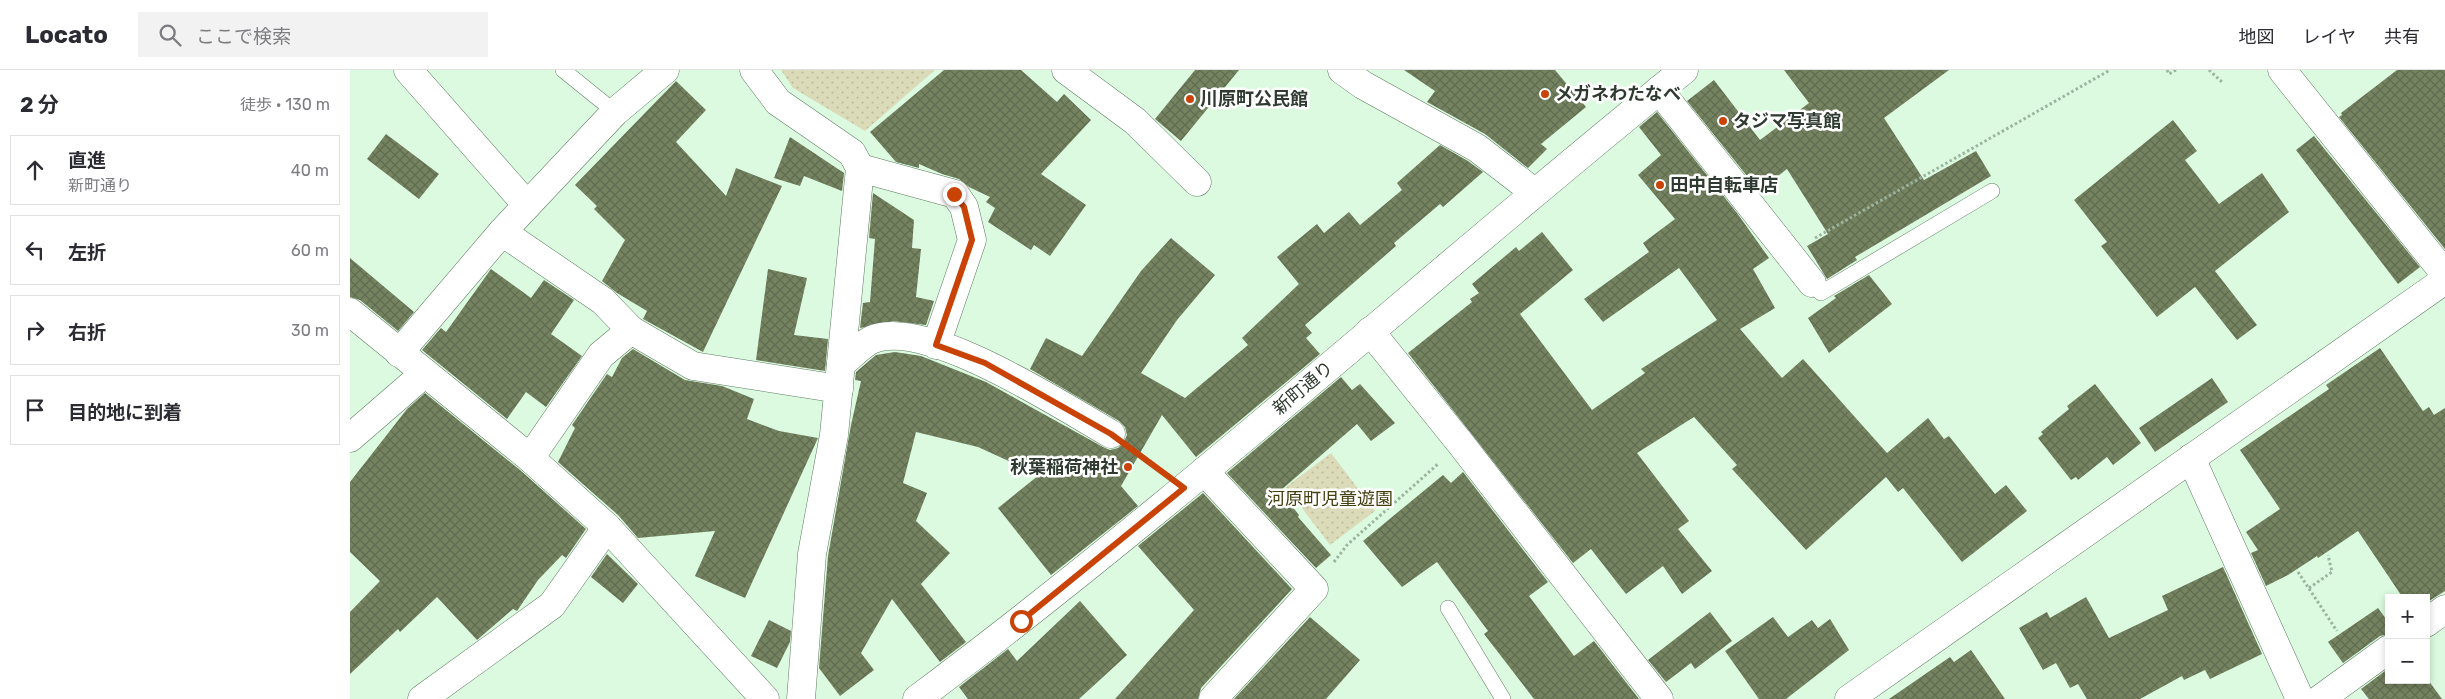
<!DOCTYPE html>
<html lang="ja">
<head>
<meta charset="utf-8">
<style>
  body { margin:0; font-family:Rubik,"Noto Sans JP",sans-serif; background:#f2f2f3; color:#2b2b33 }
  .controls { position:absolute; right:15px; bottom:15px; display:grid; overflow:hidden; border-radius:0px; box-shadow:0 2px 8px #0003 }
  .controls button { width:45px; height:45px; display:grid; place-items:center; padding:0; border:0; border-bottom:1px solid #e1e1e2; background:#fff; color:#2b2b33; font:25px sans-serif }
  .stop { position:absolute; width:15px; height:15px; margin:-11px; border:4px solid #c94307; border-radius:50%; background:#fff }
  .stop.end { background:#c94307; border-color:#fff; box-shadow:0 1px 5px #0008 }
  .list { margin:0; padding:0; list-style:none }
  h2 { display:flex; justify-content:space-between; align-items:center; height:65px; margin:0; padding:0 20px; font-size:21px }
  h2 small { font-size:16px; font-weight:400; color:#7c7c81 }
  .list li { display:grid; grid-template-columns:32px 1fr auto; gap:15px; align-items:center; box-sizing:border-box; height:70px; margin:0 10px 10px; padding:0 10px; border:1px solid #e1e1e2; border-radius:0px }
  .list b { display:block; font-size:19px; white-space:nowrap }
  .list p { margin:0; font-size:16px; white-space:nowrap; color:#7c7c81 }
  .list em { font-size:16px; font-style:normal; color:#7c7c81 }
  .icon { flex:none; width:28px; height:28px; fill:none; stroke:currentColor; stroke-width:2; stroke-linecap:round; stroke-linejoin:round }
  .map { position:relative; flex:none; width:2095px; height:629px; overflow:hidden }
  header { display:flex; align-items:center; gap:30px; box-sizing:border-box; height:70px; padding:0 25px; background:#fff; border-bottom:1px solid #e1e1e2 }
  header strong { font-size:24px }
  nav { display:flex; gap:28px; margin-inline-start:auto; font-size:18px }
  .search { width:350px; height:45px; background:#f2f2f3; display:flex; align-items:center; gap:12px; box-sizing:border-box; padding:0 18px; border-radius:0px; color:#7c7c81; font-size:19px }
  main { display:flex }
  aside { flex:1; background:#fff }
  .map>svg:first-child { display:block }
  .green { fill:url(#green-dots) }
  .building { fill:url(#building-cross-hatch) }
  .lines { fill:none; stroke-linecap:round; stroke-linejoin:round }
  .service-casing { stroke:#607c64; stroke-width:16 }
  .minor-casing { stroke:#607c64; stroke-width:29 }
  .path { stroke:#9cb49f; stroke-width:3; stroke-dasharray:2.5 2.5; stroke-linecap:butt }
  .service { stroke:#fff; stroke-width:15 }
  .minor { stroke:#fff; stroke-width:28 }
  .route { stroke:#c94307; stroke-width:6 }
  .poi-dot { fill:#c94307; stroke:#fff; stroke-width:2 }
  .labels { text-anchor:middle; stroke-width:5; stroke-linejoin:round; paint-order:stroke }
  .poi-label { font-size:18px; font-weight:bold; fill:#2f3b30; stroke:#fff; text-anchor:start }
  .street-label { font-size:18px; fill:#2f3b30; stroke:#fff }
  .park-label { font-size:18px; fill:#444011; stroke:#fff }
</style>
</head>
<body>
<header>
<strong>Locato</strong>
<div class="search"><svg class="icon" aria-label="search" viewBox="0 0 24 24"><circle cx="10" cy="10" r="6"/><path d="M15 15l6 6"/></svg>ここで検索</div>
<nav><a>地図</a><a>レイヤ</a><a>共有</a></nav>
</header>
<main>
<aside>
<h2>2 分<small>徒歩 · 130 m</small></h2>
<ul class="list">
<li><svg class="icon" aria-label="ahead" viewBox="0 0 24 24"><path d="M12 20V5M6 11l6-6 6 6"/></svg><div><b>直進</b><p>新町通り</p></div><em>40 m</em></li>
<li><svg class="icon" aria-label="left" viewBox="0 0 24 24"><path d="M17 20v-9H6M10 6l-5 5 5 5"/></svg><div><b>左折</b></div><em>60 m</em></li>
<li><svg class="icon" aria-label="right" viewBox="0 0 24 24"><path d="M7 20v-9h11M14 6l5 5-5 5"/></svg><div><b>右折</b></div><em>30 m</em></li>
<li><svg class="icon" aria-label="arrive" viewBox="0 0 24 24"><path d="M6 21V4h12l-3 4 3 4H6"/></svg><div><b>目的地に到着</b></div></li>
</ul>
</aside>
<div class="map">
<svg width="2095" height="629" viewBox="0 0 2095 629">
  <defs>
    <pattern id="green-dots" width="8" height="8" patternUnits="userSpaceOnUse" patternTransform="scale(1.25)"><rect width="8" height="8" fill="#dcdbb9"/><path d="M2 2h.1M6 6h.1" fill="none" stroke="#bdbd9f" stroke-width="1.8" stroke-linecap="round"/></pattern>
    <pattern id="building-cross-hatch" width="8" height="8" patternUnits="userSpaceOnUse" patternTransform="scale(1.25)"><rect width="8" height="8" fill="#758361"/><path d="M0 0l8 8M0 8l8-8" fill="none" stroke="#606c50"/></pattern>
  </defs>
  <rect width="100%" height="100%" fill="#dbfadf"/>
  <g class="green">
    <path d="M431 0H585L515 61 443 18Z"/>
    <path d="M981 383 1025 441 980 475 936 417Z"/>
  </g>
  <g class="building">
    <path d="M594 0H671L707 32 714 24 741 50 691 104 736 135 700 186 684 175 681 180 638 152 645 138 636 132 640 127 619 117 609 109 592 104 569 94V98L546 92 520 62Z"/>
    <path d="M845 0H889L831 71 805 49Z"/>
    <path d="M1054 0H1205L1236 37 1191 74 1197 79 1178 98 1135 64 1077 32 1085 21Z"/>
    <path d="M1434 0H1599L1534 48 1574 110 1626 81 1641 106 1505 187 1507 190 1477 209 1457 176 1478 164 1437 99 1409 121 1337 31 1364 10 1410 70 1459 33Z"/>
    <path d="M2047 0H2095V179L1989 47 1992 45 1991 43Z"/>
    <path d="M326 11 356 40 326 72 376 126 386 98 432 116 353 282 293 249 297 241 267 223 252 211 275 170 244 139 247 136 225 115Z"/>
    <path d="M1307 42 1387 143 1419 188 1403 199 1425 238 1390 259 1432 308 1453 289 1537 383 1578 348 1594 369 1599 366 1645 424 1656 415 1677 441 1612 492 1553 418 1548 422 1536 407 1456 480 1382 399 1387 395 1344 347 1287 383 1339 451 1328 459 1362 501 1332 524 1313 496 1276 524 1241 479 1223 493 1058 283 1122 232 1120 229 1129 223 1122 214 1166 177 1169 181 1192 162 1223 200 1170 244 1242 340 1295 303 1291 299 1367 250 1329 198 1253 252 1234 229 1299 182 1293 173 1325 149 1288 105 1311 85 1289 57Z"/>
    <path d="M1823 50 1847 81 1835 90 1869 134 1912 103 1939 142 1865 201 1907 255 1887 270 1845 217 1807 247 1751 176 1757 172 1724 130Z"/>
    <path d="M36 64 89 104 69 129 17 89Z"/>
    <path d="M1964 66 2070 197 2048 214 1946 80Z"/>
    <path d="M440 67 494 103 492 121 454 106 450 116 424 108Z"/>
    <path d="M1090 75 1118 91 1133 102 1093 137 1090 134 1044 173 1046 176 955 255 962 263 956 268 970 284 846 387 812 345 771 416 788 436 701 505 648 438 689 405 628 377 566 362 553 413 577 423 566 451 600 483 571 514 616 572 590 592 542 529 511 583 524 600 490 626 469 598 478 486 501 355 511 311 505 310 506 302 526 285 545 282 571 286 636 312 753 377 760 380 768 378 774 372 777 365 775 357 769 351 680 299 696 268 732 286 791 201 821 168 865 205 827 250 791 303 835 328 898 275 892 268 949 214 927 187 967 154 974 163 999 142 1010 155 1052 120 1047 113Z"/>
    <path d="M523 123 564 150 562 178 571 179 566 227 584 231 576 255 543 251 510 258 513 233 520 232 525 169 519 168Z"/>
    <path d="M0 188 64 242 48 261 10 230 0 227Z"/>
    <path d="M141 199 181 228 194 210 224 230 201 264 232 286 196 337 176 322 157 349 72 280 91 258 96 262Z"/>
    <path d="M418 199 457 208 444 265 478 269 475 301 406 290Z"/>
    <path d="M1519 205 1542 234 1479 283 1458 248 1486 228 1484 226Z"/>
    <path d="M2030 278 2073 341 2079 337 2084 345 2095 338V521L2076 533V528H2053L2008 461 1968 488 1967 486 1938 505 1916 516 1901 483 1908 480 1896 462 1930 439 1890 380 1979 319 1976 315Z"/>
    <path d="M283 279 335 310 372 316 404 329 397 349 429 361 468 368 395 528 345 506 365 461 288 468 268 445 208 392 225 358 222 355 257 304 262 307 272 288Z"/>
    <path d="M991 307 1002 320 1010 314 1045 353 1021 371 1007 354 930 421 949 445 948 447 981 485 966 498 877 403Z"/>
    <path d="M1862 308 1878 332 1805 382 1789 358Z"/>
    <path d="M1745 314 1791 373 1763 395 1757 387 1728 410 1726 407 1721 410 1688 368 1693 364 1691 362 1719 339 1717 336Z"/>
    <path d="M75 323 170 400 236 459 216 488 212 485 188 510 167 541 163 539 127 570 87 527 50 562 48 559 0 604V542L30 511 0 482V412L57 339Z"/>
    <path d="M1113 402 1198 512 1179 526 1224 586 1244 571 1289 629H1184L1134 564 1138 561 1087 492 1052 517 1013 471 1093 405 1101 413Z"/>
    <path d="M853 423 942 519 851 618 848 629H765L844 540 788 476Z"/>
    <path d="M257 484 288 514 273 533 241 507Z"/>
    <path d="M1873 497 1912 584 1860 609 1855 600 1834 610 1832 606 1790 629H1737L1728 614 1720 618 1706 593 1693 600 1669 558 1697 542 1700 548 1736 527 1759 568 1818 540 1812 526Z"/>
    <path d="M730 531 777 585 729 629H618L609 617 658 579 667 591Z"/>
    <path d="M2028 538 2039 553V564L2030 566 1993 593 1978 572Z"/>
    <path d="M1360 542 1382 571 1345 599 1341 593 1316 612 1298 590Z"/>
    <path d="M960 547 1010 590 976 629H884Z"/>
    <path d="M1423 547 1438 567 1462 550 1468 558 1480 549 1499 580 1436 629H1409L1375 581Z"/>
    <path d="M419 550 441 561 440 572 427 598 401 586Z"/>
    <path d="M1621 580 1655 629H1539L1600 587 1604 592Z"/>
    <path d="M2039 598V610H2076V607L2092 629H2019L2011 619Z"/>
  </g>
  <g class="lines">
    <g class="service-casing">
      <g id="service">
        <path d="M213 0 265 42"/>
        <path d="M1462 213 1471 223 1642 121"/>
        <path d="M1098 538 1153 629"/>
      </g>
    </g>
    <g class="minor-casing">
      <g id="minor">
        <path d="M58 0 177 135"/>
        <path d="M404 0 428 32 502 83 510 98 484 365 462 484 451 629"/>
        <path d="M716 0 785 51 847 112"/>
        <path d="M992 0 1013 15 1127 78 1184 122"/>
        <path d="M1932 0 2095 204"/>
        <path d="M1309 20 1462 213"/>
        <path d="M510 98 605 124 614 137 622 170 586 275"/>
        <path d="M152 162 253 231 281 260 343 296 489 319"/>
        <path d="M0 242 180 388 257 457 415 629"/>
        <path d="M1020 261 1111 374 1309 629"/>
        <path d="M49 283 152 162 265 42 315 0"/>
        <path d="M491 294C500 287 511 275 521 270 575 246 712 336 761 364"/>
        <path d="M0 368 75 303"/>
        <path d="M180 388 251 285 281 260"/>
        <path d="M1841 388 1950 629"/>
        <path d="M854 401 964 519 863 629"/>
        <path d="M2076 553 2095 539"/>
        <path d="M72 629 202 535 257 457"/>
        <path d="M567 629C832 431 1077 208 1334 0"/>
        <path d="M1499 629 2095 210"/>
        <path d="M1970 629 2039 579"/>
      </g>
    </g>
    <g class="path">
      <path d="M1817 0 1819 4 1826 0"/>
      <path d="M1859 0 1873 13"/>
      <path d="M1465 168 1760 0"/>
      <path d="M786 383 807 398"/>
      <path d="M984 492 997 475 1088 394"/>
      <path d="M1948 502 1987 561"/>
      <path d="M1959 518 1982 502 1978 485"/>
    </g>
    <use href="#service" class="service"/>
    <use href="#minor" class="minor"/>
  </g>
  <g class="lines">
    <path class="route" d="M604 124 614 137 622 170 586 275 635 293 761 364 834 418 671 551"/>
  </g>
  <g class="poi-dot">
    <circle cx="1195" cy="24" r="5"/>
    <circle cx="840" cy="29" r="5"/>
    <circle cx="1373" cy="51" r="5"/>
    <circle cx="1310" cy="115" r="5"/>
    <circle cx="778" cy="397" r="5"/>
  </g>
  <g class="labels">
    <g class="poi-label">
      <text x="1205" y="30">メガネわたなべ</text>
      <text x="850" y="35">川原町公民館</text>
      <text x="1383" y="57">タジマ写真館</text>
      <text x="1320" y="121">田中自転車店</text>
      <text x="768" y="403" text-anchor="end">秋葉稲荷神社</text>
    </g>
    <g class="street-label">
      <text transform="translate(953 318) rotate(-40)" y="6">新町通り</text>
    </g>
    <g class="park-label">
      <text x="980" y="435">河原町児童遊園</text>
    </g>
  </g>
</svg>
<div class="controls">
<button>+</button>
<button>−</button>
</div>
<div class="stop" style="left:671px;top:551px"></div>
<div class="stop end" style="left:604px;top:124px"></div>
</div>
</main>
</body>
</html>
